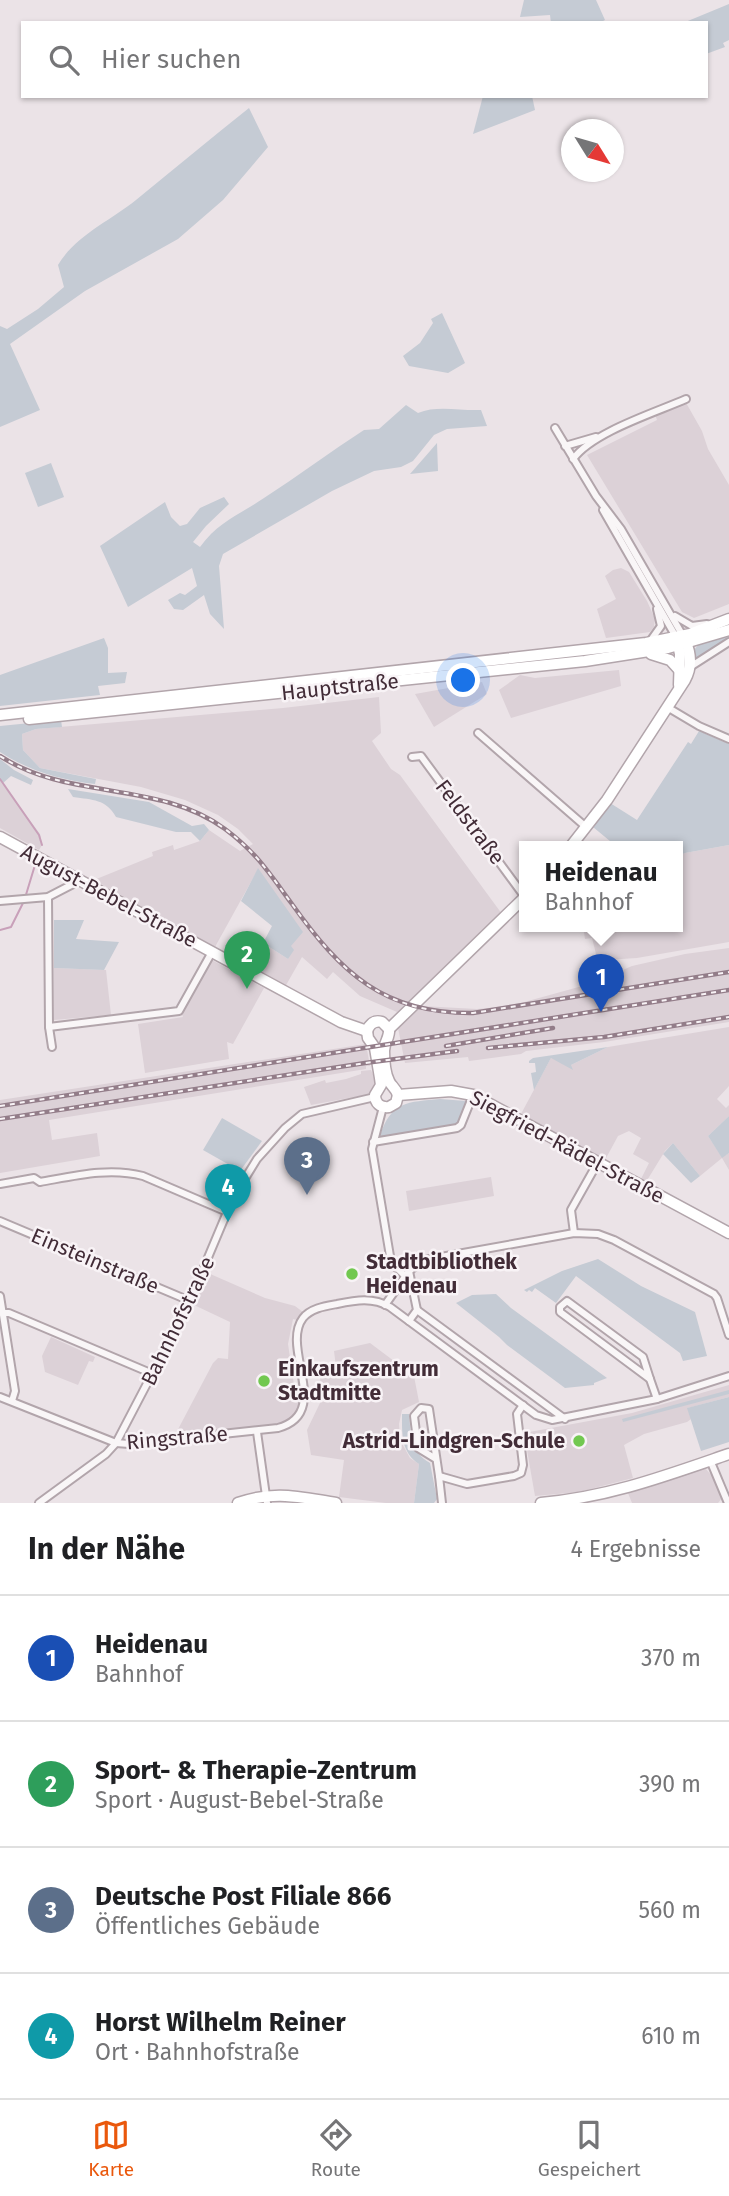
<!DOCTYPE html>
<html lang="de">
<head>
<meta charset="utf-8">
<style>
  body { margin:0; font-family:"Fira Sans",sans-serif; background:#f2f2f2; color:#202124 }
  .compass { position:absolute; left:561px; top:119px; width:63px; height:63px; border-radius:50%; background:#fff; box-shadow:0 2px 5px #0004; rotate:127deg }
  .you { position:absolute; left:464px; top:681px; width:24px; height:24px; margin:-18px; border:5px solid #fff; border-radius:50%; background:#1a73e8; box-shadow:0 0 0 10px #1a73e833 }
  .badge { display:grid; place-items:center; width:46px; height:46px; border-radius:50%; background:#ea580c; color:#fff; font-size:23px; font-weight:700 }
  .pin { position:absolute; translate:-50% -58px; filter:drop-shadow(0 2px 4px #0008) }
  .pin::after { content:''; position:absolute; top:37px; width:24px; height:21px; background:inherit; clip-path:polygon(0 0,100% 0,50% 100%) }
  .popup { position:absolute; left:519px; top:841px; width:164px; height:91px; box-sizing:border-box; display:grid; place-content:center; border-radius:0px; background:#fff; filter:drop-shadow(0 2px 5px #0005); font-size:23px; white-space:nowrap; color:#757577 }
  .popup b { font-size:26px; color:#202124 }
  .popup::after { content:''; position:absolute; left:50%; top:100%; margin-left:-14px; border:14px solid transparent; border-top-color:#fff }
  .list { margin:0; padding:0; list-style:none }
  h2 { display:flex; justify-content:space-between; align-items:center; height:91px; margin:0; padding:0 28px; font-size:30px }
  h2 small { font-size:23px; font-weight:400; color:#757577 }
  .list li { display:grid; grid-template-columns:46px 1fr auto; gap:21px; align-items:center; box-sizing:border-box; height:126px; padding:0 28px; border-top:2px solid #e0e0e0 }
  .list b { display:block; font-size:26px; white-space:nowrap }
  .list p { margin:0; font-size:23px; white-space:nowrap; color:#757577 }
  .list em { font-size:23px; font-style:normal; color:#757577 }
  .icon { flex:none; width:38px; height:38px; fill:none; stroke:currentColor; stroke-width:2; stroke-linecap:round; stroke-linejoin:round }
  .map { position:relative; flex:none; width:729px; height:1503px; overflow:hidden }
  .search { position:absolute; background:#fff; box-shadow:0 2px 5px #0004; left:21px; right:21px; top:21px; height:77px; display:flex; align-items:center; gap:18px; box-sizing:border-box; padding:0 24px; border-radius:0px; color:#757577; font-size:26px }
  .sheet { height:595px; background:#fff }
  nav { display:flex; justify-content:space-around; align-items:center; box-sizing:border-box; height:98px; border-top:2px solid #e0e0e0; background:#fff; font-size:19px; color:#757577 }
  nav a { display:grid; justify-items:center; gap:4px }
  nav .on { color:#ea580c }
  .map>svg:first-child { display:block }
  .built { fill:#dcd1d7 }
  .green { fill:#c5cbd4 }
  .lines { fill:none; stroke-linecap:round; stroke-linejoin:round }
  .stream { stroke:#c8a0b9; stroke-width:2 }
  .street-casing { stroke:#b2a5ab; stroke-width:10 }
  .secondary-casing { stroke:#b2a5ab; stroke-width:13 }
  .street { stroke:#f9f6f7; stroke-width:6 }
  .secondary { stroke:#fff; stroke-width:10 }
  .rail-casing { stroke:#937d89; stroke-width:4.5 }
  .rail { stroke:#f8f3f6; stroke-width:2; stroke-dasharray:5; stroke-linecap:butt }
  .poi-dot { fill:#72c850; stroke:#f8f3f6; stroke-width:2.5 }
  .labels { text-anchor:middle; stroke-width:5; stroke-linejoin:round; paint-order:stroke }
  .street-label { font-size:21px; fill:#422c37; stroke:#f8f3f6 }
  .poi-label { font-size:21px; font-weight:bold; fill:#422c37; stroke:#f8f3f6; text-anchor:start }
</style>
</head>
<body>
<div class="map">
<svg width="729" height="1503" viewBox="0 0 729 1503">
  <rect width="100%" height="100%" fill="#ebe3e7"/>
  <g class="built">
    <path d="M685 401 702 431 708 449 729 485V604L694 618 682 612 587 455 657 420 655 414Z"/>
    <path d="M621 568 629 572 647 601 655 619 654 627 650 632 606 638 597 609 616 599 605 576 613 570Z"/>
    <path d="M619 670 621 686 511 718 499 690 520 675 535 678Z"/>
    <path d="M482 682 487 694 434 727 415 694Z"/>
    <path d="M379 697 381 733 372 741 391 769 400 775 502 914 397 1012 360 996 333 972 327 979 302 957 285 987 250 967 263 943 288 959 290 946 258 869 215 947 94 880 153 856 152 852 173 845 174 850 200 841 209 830 240 851 253 844 238 829 218 815 185 800 141 787 40 768 23 750 22 734 36 729 283 708Z"/>
    <path d="M0 781 40 834 42 845 39 850 0 828Z"/>
    <path d="M729 845V942L637 958 606 960 596 954 592 938 585 939 583 926H678V856L685 853Z"/>
    <path d="M729 948V1022L604 1042 526 1051 521 1054 477 1060 469 1061 468 1057 405 1063 398 1028 421 1006 477 1009 510 1006 593 983 632 966 685 954Z"/>
    <path d="M210 959 264 988 233 1044 227 1042 229 1059 145 1073 138 1024 183 1017 181 1012Z"/>
    <path d="M54 968 106 970 111 1015 54 1020Z"/>
    <path d="M729 1027V1086L717 1099 726 1108 729 1105V1116L708 1136 722 1157 729 1153V1170L722 1158 700 1176 673 1143 665 1151 646 1182 641 1179 649 1163 633 1154 641 1138 629 1131 618 1136 605 1160 521 1114 551 1058 571 1065 608 1047Z"/>
    <path d="M366 1044 370 1066H366V1069L49 1120 52 1140 97 1133 100 1156 0 1173V1100Z"/>
    <path d="M371 1070 377 1083 370 1093 365 1095 311 1105 304 1087 325 1080 326 1083 346 1079 361 1074V1071Z"/>
    <path d="M491 1177 494 1196 409 1211 406 1191Z"/>
    <path d="M208 1273 265 1298 295 1306 303 1312 297 1320 293 1319 288 1344 294 1385H298L304 1397 302 1408 287 1425 259 1430 239 1428 175 1435 213 1363 218 1358 228 1359 230 1322 194 1305Z"/>
    <path d="M51 1337 95 1357 93 1362 89 1361 78 1385 45 1372 42 1356Z"/>
    <path d="M370 1343 414 1376 419 1402 402 1410 399 1424 400 1440 410 1458 419 1464 414 1503H386L339 1497 344 1460 311 1455 307 1430 320 1403 322 1393 320 1378 337 1375 334 1351Z"/>
    <path d="M729 1385V1397L688 1408 691 1419 687 1422 644 1434 624 1445 633 1478 579 1492 535 1496 524 1433 632 1413Z"/>
    <path d="M704 1467 713 1477 722 1498 718 1503H632L628 1493Z"/>
  </g>
  <g class="green">
    <path d="M524 0H596L605 20 599 23H551L550 15 520 17Z"/>
    <path d="M729 4V40L723 43 725 47 706 54V23H683Z"/>
    <path d="M483 96H532L535 110 473 134Z"/>
    <path d="M249 108 268 147 223 200 178 239 85 291 10 344 40 410 0 427V326L7 329 38 309 64 287 58 265C76 235 110 221 136 200 174 169 211 138 249 108Z"/>
    <path d="M442 313 465 363 448 373 409 366 403 356 420 343 433 323 431 319Z"/>
    <path d="M406 405 418 413C437 405 460 411 481 410L487 426 447 429 434 435 413 461 401 467 374 471 332 491 223 554 219 566 224 629 210 614 204 595 183 610 174 609 168 600 180 593 185 595 197 586 192 568 128 607 100 546 165 502 171 517 180 526 187 524 200 508 224 497 229 504 206 526 193 542 200 547C219 521 239 515 264 498 298 476 330 452 364 430L379 429Z"/>
    <path d="M437 443 438 471 410 474Z"/>
    <path d="M51 463 64 497 38 507 25 473Z"/>
    <path d="M729 633V639L693 662V651L700 643Z"/>
    <path d="M104 638 108 648V673L127 672 125 683 98 686 100 695 0 706V675Z"/>
    <path d="M61 720 62 727 36 729 22 734 23 750 40 768 96 779 95 784C61 780 29 771 0 752V726Z"/>
    <path d="M699 731 729 744V845L685 853 678 856V846H616L593 827 610 803 637 820 688 742 691 744Z"/>
    <path d="M0 759 14 770 33 780 31 785 11 776 3 783 0 781Z"/>
    <path d="M68 789 149 802 192 826 204 824 209 830 200 841 191 832H176L116 817C106 799 93 800 73 797Z"/>
    <path d="M258 868 303 932 291 946 294 950 288 959 263 943 272 926 241 901Z"/>
    <path d="M54 920H84L76 939 119 942 104 970 54 968Z"/>
    <path d="M608 1047 571 1065 573 1070 551 1058 534 1090 531 1073 536 1072 535 1063H529V1061L533 1058Z"/>
    <path d="M440 1099 466 1101 468 1104 460 1123 455 1127 383 1138 380 1136C391 1101 408 1102 440 1099Z"/>
    <path d="M729 1116V1153L722 1158 708 1136Z"/>
    <path d="M222 1118 262 1141 240 1171 203 1150Z"/>
    <path d="M673 1143 700 1176 691 1183 663 1154Z"/>
    <path d="M598 1259 641 1286 695 1312 707 1356 683 1361 680 1353 576 1276 556 1303 535 1288 532 1292 529 1290 527 1292 524 1290 562 1271Z"/>
    <path d="M496 1294 511 1308 607 1378 594 1383V1385L565 1388 507 1345 499 1337 456 1303 472 1295Z"/>
    <path d="M729 1390V1394L623 1422 622 1419Z"/>
    <path d="M729 1397V1442L701 1451 687 1408Z"/>
    <path d="M402 1414H409C411 1434 410 1452 430 1463L437 1499 434 1503H414L419 1464C401 1452 402 1434 402 1414Z"/>
  </g>
  <g class="lines">
    <g class="stream">
      <path d="M0 779 39 835 42 845"/>
      <path d="M25 898 35 865"/>
      <path d="M0 930 11 927 23 903"/>
    </g>
    <g class="street-casing">
      <g id="street">
        <path d="M555 428 596 496 621 529 683 636"/>
        <path d="M565 446 596 437"/>
        <path d="M573 459C593 432 654 413 686 399"/>
        <path d="M603 510 676 637"/>
        <path d="M675 616 692 626 707 624"/>
        <path d="M651 640 661 626 657 609"/>
        <path d="M690 667 729 642"/>
        <path d="M667 707 699 726 729 739"/>
        <path d="M478 733 586 827"/>
        <path d="M412 757 421 756 524 896"/>
        <path d="M48 897 49 1027 52 1047"/>
        <path d="M0 901 48 897 75 883 77 880"/>
        <path d="M49 1027 179 1011 212 952"/>
        <path d="M383 1107 372 1149 391 1262 405 1276"/>
        <path d="M373 1142 457 1128 461 1125 473 1095"/>
        <path d="M0 1184 34 1178 40 1182C74 1176 109 1167 143 1176L227 1212"/>
        <path d="M0 1221 190 1301"/>
        <path d="M574 1233 571 1210 598 1162"/>
        <path d="M409 1271 417 1310 409 1321"/>
        <path d="M0 1296 15 1391 12 1401"/>
        <path d="M567 1301 643 1357 650 1379 560 1312V1307Z"/>
        <path d="M385 1305 409 1271 424 1260 574 1233 598 1234 614 1240 714 1294 717 1298 729 1335"/>
        <path d="M417 1310 565 1419"/>
        <path d="M3 1313H9L153 1374"/>
        <path d="M650 1379 657 1399"/>
        <path d="M0 1397 116 1443 129 1444 278 1428C333 1413 280 1348 303 1318 311 1308 326 1306 337 1304 356 1300 373 1297 390 1307L536 1415 552 1420 657 1399 729 1376"/>
        <path d="M257 1432 267 1503"/>
        <path d="M436 1459 418 1448 414 1416 421 1408 429 1409 439 1476"/>
        <path d="M710 1460 728 1503"/>
        <path d="M39 1503 106 1454 116 1443 188 1305 233 1198 257 1159 285 1128 302 1114 375 1097"/>
        <path d="M442 1503 439 1476 467 1484 514 1476 521 1473 523 1465 517 1414 523 1405"/>
      </g>
    </g>
    <g class="secondary-casing">
      <g id="secondary">
        <path d="M677 641 680 654 679 685"/>
        <path d="M651 654 670 660 680 671"/>
        <path d="M0 715 646 643 690 634 729 619"/>
        <path d="M29 719 585 661 668 648 729 630"/>
        <path d="M0 837 341 1022 367 1031"/>
        <path d="M571 846 607 800 685 680C692 667 691 653 685 640"/>
        <path d="M389 1029 524 898"/>
        <path d="M389 1029C390 1038 384 1042 384 1051 384 1060 385 1073 389 1081 391 1086 396 1088 398 1095"/>
        <path d="M367 1031 368 1038 375 1048 380 1078 381 1085 375 1095C375 1103 380 1108 389 1107L396 1103 398 1095"/>
        <path d="M367 1031C370 1023 375 1020 382 1022L389 1029"/>
        <path d="M398 1095 451 1091 473 1095 729 1233"/>
        <path d="M238 1503C275 1490 298 1497 336 1503"/>
        <path d="M541 1503C609 1497 665 1476 729 1454"/>
      </g>
    </g>
    <use href="#street" class="street"/>
    <use href="#secondary" class="secondary"/>
    <g class="rail-casing">
      <g id="rail">
        <path d="M0 756C69 801 158 780 225 829 257 853 269 873 292 904 341 973 384 1014 473 1013L729 972"/>
        <path d="M446 1046 553 1028"/>
        <path d="M488 1048 604 1037 729 1017"/>
        <path d="M0 1106 729 990"/>
        <path d="M0 1119 365 1063 457 1051"/>
      </g>
    </g>
    <use href="#rail" class="rail"/>
  </g>
  <g class="poi-dot">
    <circle cx="352" cy="1274" r="7"/>
    <circle cx="264" cy="1381" r="7"/>
    <circle cx="579" cy="1441" r="7"/>
  </g>
  <g class="labels">
    <g class="street-label">
      <text transform="translate(340 687) rotate(-6)" y="7">Hauptstraße</text>
      <text transform="translate(470 822) rotate(53)" y="7">Feldstraße</text>
      <text transform="translate(109 896) rotate(28)" y="7">August-Bebel-Straße</text>
      <text transform="translate(567 1147) rotate(28)" y="7">Siegfried-Rädel-Straße</text>
      <text transform="translate(95 1261) rotate(23)" y="7">Einsteinstraße</text>
      <text transform="translate(178 1321) rotate(-64)" y="7">Bahnhofstraße</text>
      <text transform="translate(177 1438) rotate(-5)" y="7">Ringstraße</text>
    </g>
    <g class="poi-label">
      <text x="366" y="1269">Stadtbibliothek<tspan x="366" dy="24">Heidenau</tspan></text>
      <text x="278" y="1376">Einkaufszentrum<tspan x="278" dy="24">Stadtmitte</tspan></text>
      <text x="565" y="1448" text-anchor="end">Astrid-Lindgren-Schule</text>
    </g>
  </g>
</svg>
<svg class="compass" viewBox="-18 -18 36 36"><path d="M0-13l5 13h-10z" fill="#e53935"/><path d="M0 13l5-13h-10z" fill="#757577"/></svg>
<div class="you"></div>
<div class="pin badge" style="left:601px;top:1012px;background:#1a4fb4">1</div>
<div class="popup"><b>Heidenau</b>Bahnhof</div>
<div class="pin badge" style="left:247px;top:989px;background:#2e9e5b">2</div>
<div class="pin badge" style="left:307px;top:1195px;background:#5c6f8a">3</div>
<div class="pin badge" style="left:228px;top:1222px;background:#0f9aa8">4</div>
<div class="search"><svg class="icon" aria-label="search" viewBox="0 0 24 24"><circle cx="10" cy="10" r="6"/><path d="M15 15l6 6"/></svg>Hier suchen</div>
</div>
<section class="sheet">
<h2>In der Nähe<small>4 Ergebnisse</small></h2>
<ul class="list">
<li><span class="badge" style="background:#1a4fb4">1</span><div><b>Heidenau</b><p>Bahnhof</p></div><em>370 m</em></li>
<li><span class="badge" style="background:#2e9e5b">2</span><div><b>Sport- &amp; Therapie-Zentrum</b><p>Sport · August-Bebel-Straße</p></div><em>390 m</em></li>
<li><span class="badge" style="background:#5c6f8a">3</span><div><b>Deutsche Post Filiale 866</b><p>Öffentliches Gebäude</p></div><em>560 m</em></li>
<li><span class="badge" style="background:#0f9aa8">4</span><div><b>Horst Wilhelm Reiner</b><p>Ort · Bahnhofstraße</p></div><em>610 m</em></li>
</ul>
</section>
<nav>
<a class="on"><svg class="icon" aria-label="map" viewBox="0 0 24 24"><path d="M3 6l6-2 6 2 6-2v14l-6 2-6-2-6 2zM9 4v14M15 6v14"/></svg>Karte</a>
<a><svg class="icon" aria-label="directions" viewBox="0 0 24 24"><path d="M12 3l9 9-9 9-9-9zM9 14v-3h6M13 9l2 2-2 2"/></svg>Route</a>
<a><svg class="icon" aria-label="saved" viewBox="0 0 24 24"><path d="M7 4h10v16l-5-4-5 4z"/></svg>Gespeichert</a>
</nav>
</body>
</html>
